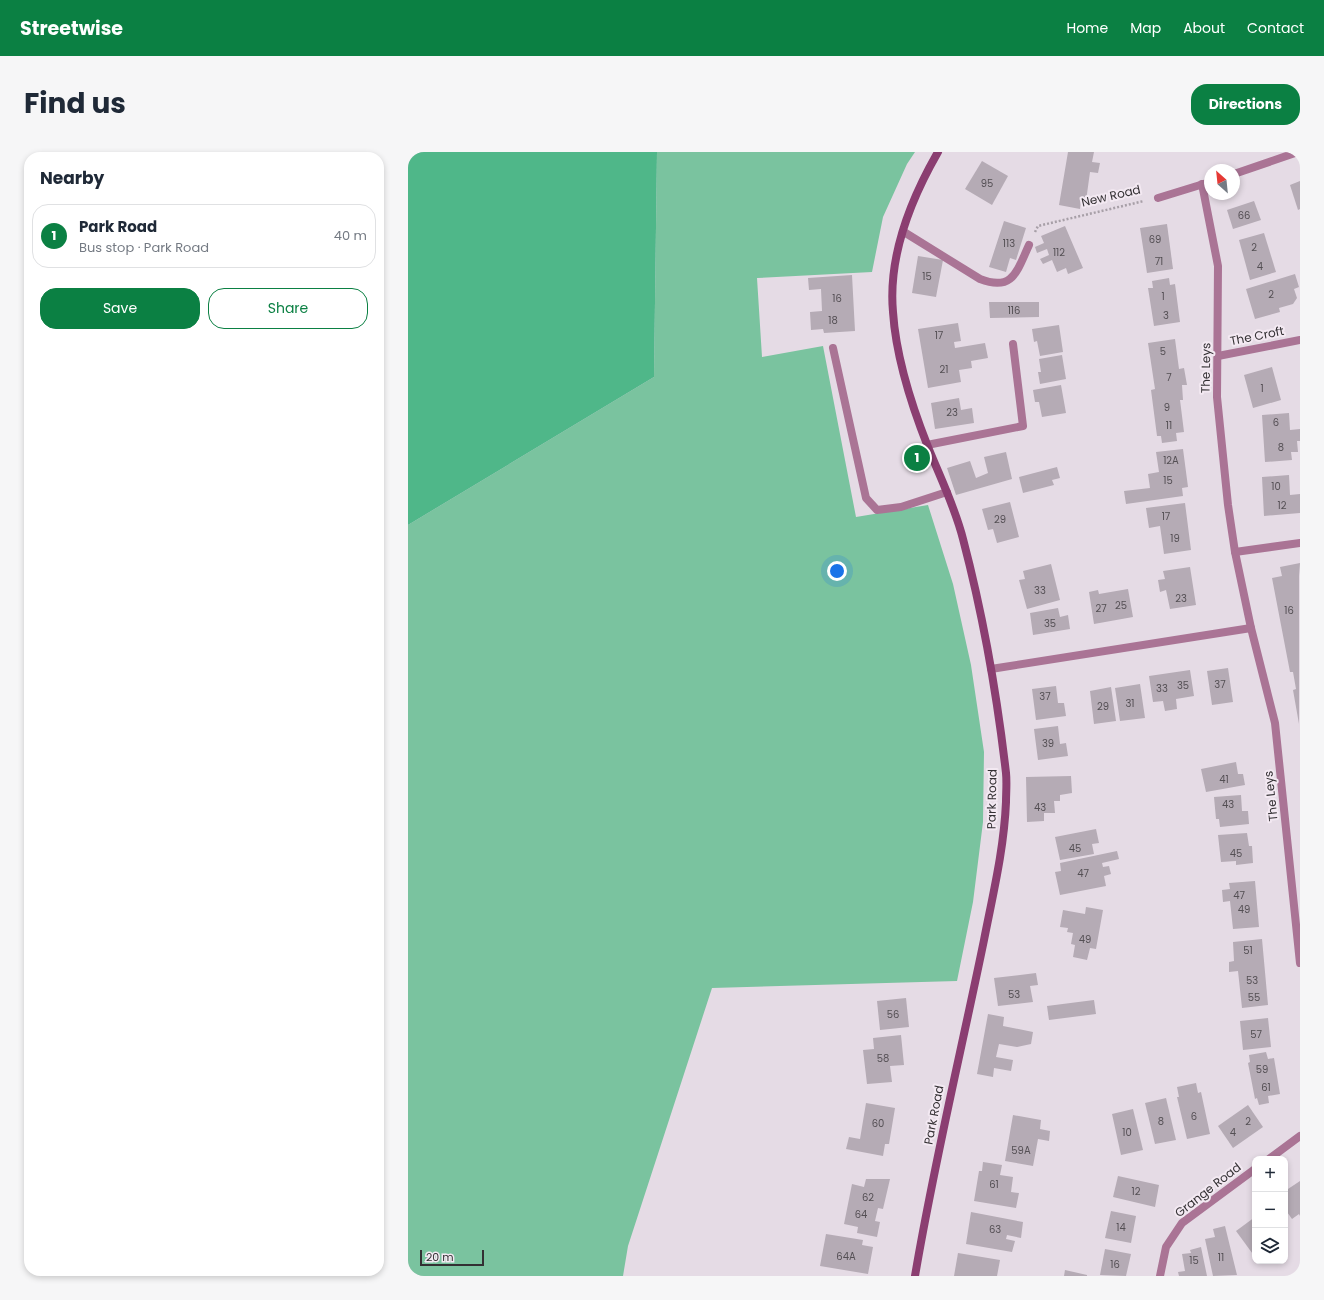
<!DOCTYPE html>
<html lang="en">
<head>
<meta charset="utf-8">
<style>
  body { margin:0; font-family:Poppins,sans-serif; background:#f6f6f7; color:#1f2937 }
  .controls { position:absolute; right:12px; bottom:12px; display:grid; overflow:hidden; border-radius:8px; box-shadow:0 2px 6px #0003 }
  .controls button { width:36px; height:36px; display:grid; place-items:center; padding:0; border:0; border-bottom:1px solid #e0e1e3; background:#fff; color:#1f2937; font:20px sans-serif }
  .compass { position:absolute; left:796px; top:12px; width:36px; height:36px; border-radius:50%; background:#fff; box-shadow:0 2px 6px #0003; rotate:333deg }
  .scale { position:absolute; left:12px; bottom:10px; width:64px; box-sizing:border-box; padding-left:4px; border:2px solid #333033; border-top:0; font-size:11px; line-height:14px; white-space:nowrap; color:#333033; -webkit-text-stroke:3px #f3e9f2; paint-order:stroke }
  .you { position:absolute; left:429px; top:419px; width:14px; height:14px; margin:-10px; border:3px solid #fff; border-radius:50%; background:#1a73e8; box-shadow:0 0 0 6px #1a73e833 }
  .badge { display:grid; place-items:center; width:26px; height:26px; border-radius:50%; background:#0b8043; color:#fff; font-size:13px; font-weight:700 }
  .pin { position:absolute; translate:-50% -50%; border:2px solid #fff; box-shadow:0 1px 4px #0006 }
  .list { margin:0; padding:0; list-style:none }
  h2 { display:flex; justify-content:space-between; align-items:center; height:52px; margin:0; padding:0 16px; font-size:17px }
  h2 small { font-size:13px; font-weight:400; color:#747a83 }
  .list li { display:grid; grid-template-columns:26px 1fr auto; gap:12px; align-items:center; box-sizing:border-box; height:64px; margin:0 8px 8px; padding:0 8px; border:1px solid #e0e1e3; border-radius:16px }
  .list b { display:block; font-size:15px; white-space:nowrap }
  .list p { margin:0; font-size:13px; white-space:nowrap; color:#747a83 }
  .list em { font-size:13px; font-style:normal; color:#747a83 }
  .actions { display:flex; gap:8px; padding:12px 16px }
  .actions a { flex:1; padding:9px 0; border:1px solid #0b8043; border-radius:16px; text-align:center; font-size:14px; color:#0b8043 }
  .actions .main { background:#0b8043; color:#fff }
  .icon { flex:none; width:22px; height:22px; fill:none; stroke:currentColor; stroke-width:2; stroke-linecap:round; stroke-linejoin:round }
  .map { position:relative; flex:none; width:892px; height:1124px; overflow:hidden; border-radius:16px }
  header { display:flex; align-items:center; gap:24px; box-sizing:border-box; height:56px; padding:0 20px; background:#0b8043; color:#fff }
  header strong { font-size:19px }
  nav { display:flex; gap:22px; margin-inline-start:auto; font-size:14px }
  .intro { display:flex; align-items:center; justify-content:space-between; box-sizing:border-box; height:96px; padding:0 24px }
  h1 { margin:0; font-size:28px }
  .button { padding:10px 18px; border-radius:16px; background:#0b8043; color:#fff; font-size:14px; font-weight:700 }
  main { display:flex; gap:24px; padding:0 24px }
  aside { flex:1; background:#fff; border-radius:16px; box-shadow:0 2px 6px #0003 }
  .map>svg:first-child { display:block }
  .green { fill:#7ac39f }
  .forest { fill:#4fb789 }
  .building { fill:#b5abb5 }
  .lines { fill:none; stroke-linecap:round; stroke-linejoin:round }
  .path { stroke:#a79fa7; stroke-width:2.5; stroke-dasharray:2 2; stroke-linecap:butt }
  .service { stroke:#aa7495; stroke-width:8 }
  .minor { stroke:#aa7495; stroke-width:8 }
  .secondary { stroke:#8b3e71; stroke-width:8 }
  .labels { text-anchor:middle; stroke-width:4; stroke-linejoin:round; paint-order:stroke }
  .number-label { font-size:10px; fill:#544f54 }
  .street-label { font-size:12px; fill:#333033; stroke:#f3e9f2 }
</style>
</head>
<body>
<header>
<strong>Streetwise</strong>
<nav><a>Home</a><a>Map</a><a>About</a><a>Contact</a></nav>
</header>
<div class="intro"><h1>Find us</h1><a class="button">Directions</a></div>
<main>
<aside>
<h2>Nearby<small></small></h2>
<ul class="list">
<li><span class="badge">1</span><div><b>Park Road</b><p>Bus stop · Park Road</p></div><em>40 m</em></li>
</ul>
<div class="actions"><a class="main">Save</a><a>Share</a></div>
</aside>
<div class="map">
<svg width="892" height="1124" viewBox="0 0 892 1124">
  <rect width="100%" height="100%" fill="#e5dbe5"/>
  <path class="green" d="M249 0H507L499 12 475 65 464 120 349 126 354 205 415 194 448 365 520 353 545 432 563 513 576 600 575 670 565 750 549 829 304 836 220 1094 215 1124H0V373L246 225Z"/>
  <path class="forest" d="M0 0H249L246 225 0 373Z"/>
  <g class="building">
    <path d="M660 0H686L684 10 692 11 690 21 682 20 678 49 673 48 672 57 651 53Z"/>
    <path d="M574 9 600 24 584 53 557 37Z"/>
    <path d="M892 29V57L890 58 882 33Z"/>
    <path d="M846 49 853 68 825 77 819 58Z"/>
    <path d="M596 69 618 76 608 108 602 106 598 120 581 115Z"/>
    <path d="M759 72 765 117 739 121 732 76Z"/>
    <path d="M657 74 675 116 660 122 658 116 649 120 644 108 635 112 632 107 641 103 639 97 629 101 627 95 636 91 633 84Z"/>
    <path d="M856 81 868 120 842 128 831 88Z"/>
    <path d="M510 104 535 108 528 145 504 141Z"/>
    <path d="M887 122 891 135 886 137 889 146 885 152 871 156 872 160 847 167 838 137Z"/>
    <path d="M444 123 447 179 416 181 415 177 403 178 402 160 414 159 413 137 401 138 400 126Z"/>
    <path d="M761 126 762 133 767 132 772 170 746 174 740 136H745L744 129Z"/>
    <path d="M581 150H631V165L582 166Z"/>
    <path d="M550 171 553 189 546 190 547 196 577 191 580 206 563 209 564 216 551 218 553 230 520 236 510 177Z"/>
    <path d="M651 173 655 200 632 204 629 189 626 190 624 177Z"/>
    <path d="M767 187 771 217 776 216 779 233H774L775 248H772L776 280 768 281 769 289 754 291 753 284H749L743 238 747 237 740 191Z"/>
    <path d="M654 203 658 227 632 232 630 220H633L631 207Z"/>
    <path d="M864 215 873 248 845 256 836 223Z"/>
    <path d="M653 233 658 261 634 265 631 250H627L625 238Z"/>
    <path d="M551 246 553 258 564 256 566 271 527 277 523 251Z"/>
    <path d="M881 261 882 278 892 277V289H889L890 300H883L884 308 857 310 854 263Z"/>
    <path d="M775 297 780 335 774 336 775 344 718 352 716 339 742 336 740 322 751 320 748 300Z"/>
    <path d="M598 300 604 327 548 343 539 316 562 309 568 326 580 321 576 305Z"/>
    <path d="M649 315 652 326 644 328 646 333 615 341 611 325Z"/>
    <path d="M881 323 882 343 892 342V361L856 364 854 325Z"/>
    <path d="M602 350 611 385 589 391 585 377 580 378 574 357Z"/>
    <path d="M777 351 783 398 756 402 752 374 741 376 738 356Z"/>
    <path d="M892 411 891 424V572L885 538 888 537 885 520H882L864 426 874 424 872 415Z"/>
    <path d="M643 412 652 448 619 457 611 428 617 427 615 419Z"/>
    <path d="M782 415 788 453 762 457 758 438 752 440 750 428 757 427 755 419Z"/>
    <path d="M720 437 725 465 686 472 681 440 690 438 691 442Z"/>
    <path d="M650 456 652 465 660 463 662 477 625 483 622 461Z"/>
    <path d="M820 516 825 550 804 553 799 519Z"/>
    <path d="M782 518 786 544 768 547 769 557 757 559 755 549 745 550 741 524Z"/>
    <path d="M732 532 737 566 712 569 707 536Z"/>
    <path d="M648 534 650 551H656L658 564 628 568 624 537Z"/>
    <path d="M703 535 708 569 686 572 682 539Z"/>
    <path d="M650 574 652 592 658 591 660 604 630 608 626 577Z"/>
    <path d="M828 610 830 622H835L837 633 798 640 793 617Z"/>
    <path d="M663 624 664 641 652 643V649H646L647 661H636V669L619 670 618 625Z"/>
    <path d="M833 643 834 659H840L841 672 812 675 811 667H808L806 645Z"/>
    <path d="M688 677 691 691 684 692 686 702 652 708 647 685Z"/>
    <path d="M839 681 841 694H844L845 711 828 713V709L813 710 810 683Z"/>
    <path d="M709 699 711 707 694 711 695 715 701 714 703 722 696 724 698 734 652 743 647 720 653 719 652 711Z"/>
    <path d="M847 729 851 775 825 777 822 749 815 750 814 738 822 737 821 731Z"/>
    <path d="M678 755 695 758 688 797 682 796 679 808 665 805 667 793 663 792 665 781 659 780 660 776 652 775 655 758 677 762Z"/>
    <path d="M854 787 860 853 834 856 830 819 821 820V810L826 809 825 790Z"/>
    <path d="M628 821 630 833 622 834 625 850 590 854 586 826Z"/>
    <path d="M498 846 501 875 472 878 469 849Z"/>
    <path d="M686 848 688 862 641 868 639 854Z"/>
    <path d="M580 862 596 865 595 874 625 880 623 892 609 895 591 892 588 905 605 908 603 919 586 916 585 925 569 922Z"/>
    <path d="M860 866 863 895 835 898 832 869Z"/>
    <path d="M493 883 496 913 482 914 484 930 459 932 455 898 466 897 465 886Z"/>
    <path d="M858 900 860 907 866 906 872 942 860 944 861 951 851 953 849 946 847 947 840 911 842 910 841 903Z"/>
    <path d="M788 931 790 941 793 940 802 982 779 987 769 945H771L769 935Z"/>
    <path d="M758 946 768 988 747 992 737 951Z"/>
    <path d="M458 951 487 956 481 992H477L475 1004 438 997 441 985 452 987Z"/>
    <path d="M840 953 855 975 825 996 810 974Z"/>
    <path d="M725 957 735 998 713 1003 704 962Z"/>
    <path d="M605 963 633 968 632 977 642 979 641 989 630 987 625 1014 597 1009Z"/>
    <path d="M575 1010 594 1013 592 1023 605 1025 603 1040 611 1041 608 1056 566 1049 571 1019H574Z"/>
    <path d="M710 1024 751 1033 747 1055 705 1045Z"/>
    <path d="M458 1027H482L475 1057 470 1056 467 1069 472 1070 469 1085 449 1081 450 1075 436 1072 444 1032 456 1035Z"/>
    <path d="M892 1029V1064L891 1062 884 1067 877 1057V1039Z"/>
    <path d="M703 1059 728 1064 723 1091 697 1086Z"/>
    <path d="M563 1060 615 1070 613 1086 599 1083 598 1087 607 1089 604 1100 558 1092Z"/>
    <path d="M847 1065V1105L828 1079Z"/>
    <path d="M817 1074 829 1123 805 1124 797 1087 807 1085 805 1077Z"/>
    <path d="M418 1082 455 1088 454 1093 465 1095 460 1122 412 1114Z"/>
    <path d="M793 1095 799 1124H771L770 1120 777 1119 774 1102 783 1101 782 1098Z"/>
    <path d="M697 1097 723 1102 718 1124 692 1123Z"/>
    <path d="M550 1101 592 1108 589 1124H546Z"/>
    <path d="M657 1118 679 1123V1124H656Z"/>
  </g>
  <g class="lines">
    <path class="path" d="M627 80 630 74 736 49"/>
    <g class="service">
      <path d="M496 80 572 127C605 140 609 119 621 93"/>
      <path d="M425 196 458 346 469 358 493 355 539 340"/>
    </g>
    <g class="minor">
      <path d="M826 22 890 0"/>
      <path d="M794 32 810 114 809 245 820 353 827 400 843 476 867 571 892 811"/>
      <path d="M750 46 802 30"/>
      <path d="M810 204 892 188"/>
      <path d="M519 293 615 274 605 192"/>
      <path d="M827 400 892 391"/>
      <path d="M583 517 843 476"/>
      <path d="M861 1007 892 984"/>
      <path d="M752 1124 758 1095 774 1071 847 1017"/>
    </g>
    <path class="secondary" d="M507 1124C526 1011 553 900 576 788 585 742 596 697 598 650 598 641 599 631 598 621 589 543 575 463 555 387 547 355 532 325 520 295 503 252 488 206 485 160 480 105 503 47 530 0"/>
  </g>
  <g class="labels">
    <g class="number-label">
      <text x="579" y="35">95</text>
      <text x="836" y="67">66</text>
      <text x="747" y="91">69</text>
      <text x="601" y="95">113</text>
      <text x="846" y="99">2</text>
      <text x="651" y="104">112</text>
      <text x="751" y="113">71</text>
      <text x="852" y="118">4</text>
      <text x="519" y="128">15</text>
      <text x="863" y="146">2</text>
      <text x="755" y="148">1</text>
      <text x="429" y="150">16</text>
      <text x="606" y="162">116</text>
      <text x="758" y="167">3</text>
      <text x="425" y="172">18</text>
      <text x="531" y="187">17</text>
      <text x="755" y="203">5</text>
      <text x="536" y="221">21</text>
      <text x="761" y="229">7</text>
      <text x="854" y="240">1</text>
      <text x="759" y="259">9</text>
      <text x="544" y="264">23</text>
      <text x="868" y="274">6</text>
      <text x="761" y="277">11</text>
      <text x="873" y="299">8</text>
      <text x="763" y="312">12A</text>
      <text x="760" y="332">15</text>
      <text x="868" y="338">10</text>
      <text x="874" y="357">12</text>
      <text x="758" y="368">17</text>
      <text x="592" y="371">29</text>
      <text x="767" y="390">19</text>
      <text x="632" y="442">33</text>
      <text x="773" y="450">23</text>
      <text x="713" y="457">25</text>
      <text x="693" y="460">27</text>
      <text x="881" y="462">16</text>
      <text x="642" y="475">35</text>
      <text x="812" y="536">37</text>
      <text x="775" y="537">35</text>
      <text x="754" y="540">33</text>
      <text x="637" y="548">37</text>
      <text x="722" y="555">31</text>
      <text x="695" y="558">29</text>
      <text x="640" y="595">39</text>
      <text x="816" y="631">41</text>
      <text x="820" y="656">43</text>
      <text x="632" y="659">43</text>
      <text x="667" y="700">45</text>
      <text x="828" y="705">45</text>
      <text x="675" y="725">47</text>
      <text x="831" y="747">47</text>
      <text x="836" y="761">49</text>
      <text x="677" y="791">49</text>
      <text x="840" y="802">51</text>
      <text x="844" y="832">53</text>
      <text x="606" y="846">53</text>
      <text x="846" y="849">55</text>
      <text x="485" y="866">56</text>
      <text x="848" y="886">57</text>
      <text x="475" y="910">58</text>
      <text x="854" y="921">59</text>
      <text x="858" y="939">61</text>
      <text x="786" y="968">6</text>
      <text x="753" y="973">8</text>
      <text x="840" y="973">2</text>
      <text x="470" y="975">60</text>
      <text x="719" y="984">10</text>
      <text x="825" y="984">4</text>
      <text x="613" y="1002">59A</text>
      <text x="586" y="1036">61</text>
      <text x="728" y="1043">12</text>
      <text x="460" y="1049">62</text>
      <text x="453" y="1066">64</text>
      <text x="713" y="1079">14</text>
      <text x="587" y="1081">63</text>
      <text x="438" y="1108">64A</text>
      <text x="813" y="1109">11</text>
      <text x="786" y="1112">15</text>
      <text x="707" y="1116">16</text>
    </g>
    <g class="street-label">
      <text transform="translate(703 44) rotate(-13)" y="4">New Road</text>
      <text transform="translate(849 184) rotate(-11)" y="4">The Croft</text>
      <text transform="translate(798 216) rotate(-89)" y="4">The Leys</text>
      <text transform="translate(863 644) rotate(-96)" y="4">The Leys</text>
      <text transform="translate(584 647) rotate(-89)" y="4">Park Road</text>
      <text transform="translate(526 963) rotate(-79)" y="4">Park Road</text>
      <text transform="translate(800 1038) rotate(-38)" y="4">Grange Road</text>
    </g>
  </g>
</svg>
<div class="controls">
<button>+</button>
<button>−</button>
<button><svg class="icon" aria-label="layers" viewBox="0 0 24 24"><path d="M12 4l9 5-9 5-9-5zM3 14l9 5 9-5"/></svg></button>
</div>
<svg class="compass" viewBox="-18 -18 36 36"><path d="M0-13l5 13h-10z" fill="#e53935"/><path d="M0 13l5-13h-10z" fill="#747a83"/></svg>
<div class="scale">20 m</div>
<div class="you"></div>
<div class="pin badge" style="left:509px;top:306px">1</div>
</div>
</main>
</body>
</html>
